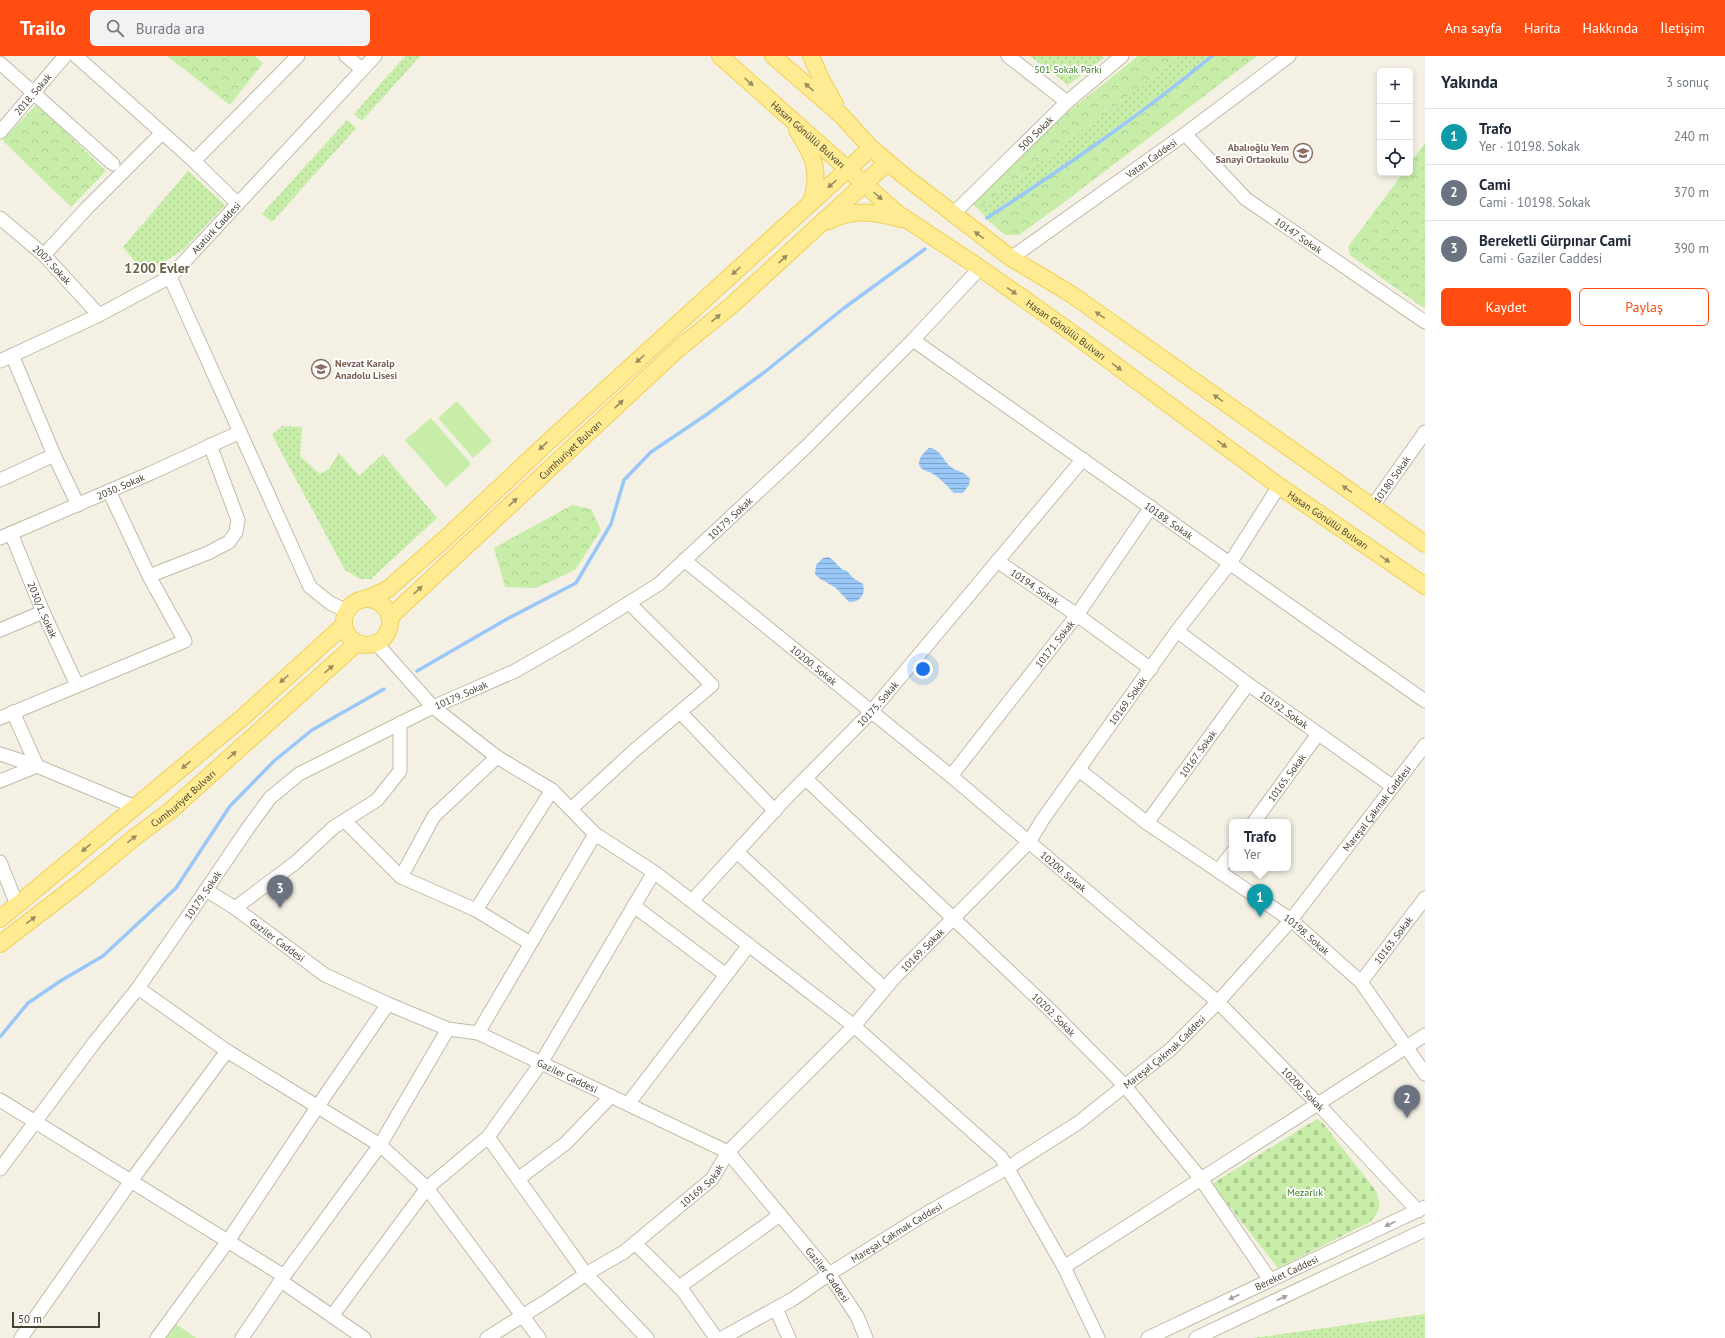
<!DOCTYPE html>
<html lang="tr">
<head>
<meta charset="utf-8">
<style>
  body { margin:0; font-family:"PT Sans",sans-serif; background:#f2f2f3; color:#1f2937 }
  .controls { position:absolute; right:12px; top:12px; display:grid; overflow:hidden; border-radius:6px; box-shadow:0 2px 6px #0003 }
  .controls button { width:36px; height:36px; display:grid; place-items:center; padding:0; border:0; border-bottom:1px solid #e0e1e3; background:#fff; color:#1f2937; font:20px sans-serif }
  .scale { position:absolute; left:12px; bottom:10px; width:88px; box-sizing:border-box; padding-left:4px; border:2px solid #474133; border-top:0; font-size:11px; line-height:14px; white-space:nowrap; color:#474133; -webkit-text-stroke:3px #fff; paint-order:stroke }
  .you { position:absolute; left:923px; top:613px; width:14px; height:14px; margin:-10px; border:3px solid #fff; border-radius:50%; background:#1a73e8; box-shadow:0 0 0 6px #1a73e833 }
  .badge { display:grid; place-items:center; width:26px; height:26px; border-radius:50%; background:#ff4c10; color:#fff; font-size:13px; font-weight:700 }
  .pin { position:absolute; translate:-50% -33px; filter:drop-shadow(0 1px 2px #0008) }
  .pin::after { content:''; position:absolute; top:21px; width:14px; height:12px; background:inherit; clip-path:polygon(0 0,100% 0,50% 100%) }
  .popup { position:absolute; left:1229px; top:763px; width:62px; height:52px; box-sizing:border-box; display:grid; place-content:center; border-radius:6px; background:#fff; filter:drop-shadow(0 1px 3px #0005); font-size:13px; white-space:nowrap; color:#747a83 }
  .popup b { font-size:15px; color:#1f2937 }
  .popup::after { content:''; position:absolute; left:50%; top:100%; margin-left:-8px; border:8px solid transparent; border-top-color:#fff }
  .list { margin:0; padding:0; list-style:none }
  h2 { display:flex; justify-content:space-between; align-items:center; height:52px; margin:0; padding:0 16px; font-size:17px }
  h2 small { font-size:13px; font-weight:400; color:#747a83 }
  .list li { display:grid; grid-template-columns:26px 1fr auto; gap:12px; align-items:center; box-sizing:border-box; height:56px; padding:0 16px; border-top:1px solid #e0e1e3 }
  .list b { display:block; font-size:15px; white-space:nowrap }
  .list p { margin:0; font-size:13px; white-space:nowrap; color:#747a83 }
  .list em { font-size:13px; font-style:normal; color:#747a83 }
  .actions { display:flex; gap:8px; padding:12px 16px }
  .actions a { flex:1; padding:9px 0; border:1px solid #ff4c10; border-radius:6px; text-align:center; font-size:14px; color:#ff4c10 }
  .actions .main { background:#ff4c10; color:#fff }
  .icon { flex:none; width:22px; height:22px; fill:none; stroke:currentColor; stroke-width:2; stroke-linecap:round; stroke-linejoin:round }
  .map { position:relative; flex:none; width:1425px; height:1282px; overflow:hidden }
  header { display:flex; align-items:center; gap:24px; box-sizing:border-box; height:56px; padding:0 20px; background:#ff4c10; color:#fff }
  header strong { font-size:19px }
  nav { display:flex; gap:22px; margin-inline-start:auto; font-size:14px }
  .search { width:280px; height:36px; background:#f2f2f3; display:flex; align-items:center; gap:10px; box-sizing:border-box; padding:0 14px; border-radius:6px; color:#747a83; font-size:15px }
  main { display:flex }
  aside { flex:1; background:#fff }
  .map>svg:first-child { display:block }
  .green { fill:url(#green-dots) }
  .forest { fill:url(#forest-crowns) }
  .cemetery { fill:url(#cemetery-stones) }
  .pitch { fill:#c7eda8 }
  .water { fill:url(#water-rules) }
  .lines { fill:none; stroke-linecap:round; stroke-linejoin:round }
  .stream { stroke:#99c7f8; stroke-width:3.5 }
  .minor-casing { stroke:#c0baa6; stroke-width:15 }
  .major-casing { stroke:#f0d156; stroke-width:18 }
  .minor { stroke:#fff; stroke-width:13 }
  .major { stroke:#ffeb92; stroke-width:16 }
  .oneway { fill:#9a8e5e }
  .oneway2 { fill:#a3a099 }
  .labels { text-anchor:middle; stroke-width:3.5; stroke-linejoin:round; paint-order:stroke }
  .park-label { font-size:10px; fill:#3b7e21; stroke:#fff }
  .street-label { font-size:10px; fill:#474133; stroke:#fff }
  .education-label { font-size:10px; font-weight:bold; fill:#785e54; stroke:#fff; text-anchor:end }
  .district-label { font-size:14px; font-weight:bold; fill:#6b6149; stroke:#fff }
</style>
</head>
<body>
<header>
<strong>Trailo</strong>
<div class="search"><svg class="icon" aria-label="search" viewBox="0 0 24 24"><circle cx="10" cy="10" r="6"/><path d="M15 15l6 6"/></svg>Burada ara</div>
<nav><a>Ana sayfa</a><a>Harita</a><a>Hakkında</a><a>İletişim</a></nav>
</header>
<main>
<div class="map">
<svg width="1425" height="1282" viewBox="0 0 1425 1282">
  <defs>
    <pattern id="green-dots" width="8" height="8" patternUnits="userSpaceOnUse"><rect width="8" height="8" fill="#c7eda8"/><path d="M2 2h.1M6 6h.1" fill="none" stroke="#accc91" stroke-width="1.8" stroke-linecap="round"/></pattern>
    <pattern id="forest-crowns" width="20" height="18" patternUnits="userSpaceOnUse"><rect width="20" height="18" fill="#c7eda8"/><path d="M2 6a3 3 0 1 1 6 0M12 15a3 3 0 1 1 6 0" fill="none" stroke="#accc91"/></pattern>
    <pattern id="cemetery-stones" width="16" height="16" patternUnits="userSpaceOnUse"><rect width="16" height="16" fill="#c7eda8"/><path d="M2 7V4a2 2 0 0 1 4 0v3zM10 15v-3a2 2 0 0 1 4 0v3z" fill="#accc91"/></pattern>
    <pattern id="water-rules" width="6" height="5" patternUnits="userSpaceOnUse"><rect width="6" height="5" fill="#99c7f8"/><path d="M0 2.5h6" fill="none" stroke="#7fa3c9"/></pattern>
  </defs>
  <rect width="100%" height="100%" fill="#f4f1e4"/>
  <g class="green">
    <path d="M405 0H420L362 65 354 58Z"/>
    <path d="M1030 0H1102L1104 2 1068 29Z"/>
    <path d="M1181 0H1209L991 167 978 153Z"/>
    <path d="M347 64 356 72 272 166 262 158Z"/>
    <path d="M188 115 225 149 183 194 145 218 123 191Z"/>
    <path d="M282 370 302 371 300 400 320 418 329 413 339 397 359 420 383 398 437 462 371 523H360L345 514 272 379Z"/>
    <path d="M1425 1258V1282H1253Z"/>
  </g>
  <g class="forest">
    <path d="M167 0H255L263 7 230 49Z"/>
    <path d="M1138 0H1181L978 153 971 147 1032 83 1097 33Z"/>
    <path d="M1209 0H1257L1059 150 1019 179H1005L991 167Z"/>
    <path d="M37 48 106 115 71 151 2 84Z"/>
    <path d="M1425 87V253L1350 199 1348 191 1403 117H1410V107Z"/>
    <path d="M572 449 591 453 601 474 575 514 536 532 505 531 494 492Z"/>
  </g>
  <path class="cemetery" d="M1317 1063 1322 1066 1376 1135C1381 1149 1381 1155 1370 1166L1278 1212 1213 1130 1215 1126Z"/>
  <g class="pitch">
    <path d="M457 345 492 385 473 402 438 362Z"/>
    <path d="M431 362 471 408 446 431 405 384Z"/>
    <path d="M176 1268 196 1282H166Z"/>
  </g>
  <g class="water">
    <path d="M929 392C942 393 943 407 954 413 960 416 965 416 970 423L969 429 963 437H954C948 431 940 422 933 418 931 416 927 416 924 414 913 408 923 397 929 392Z"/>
    <path d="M828 501C836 504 838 513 847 515L853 522 863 528C866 538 860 547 849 546L836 532 819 522 815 518 816 509 823 502Z"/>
  </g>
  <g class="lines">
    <g class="stream">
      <path d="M987 162C1065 111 1141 59 1212 0"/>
      <path d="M417 615 507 563 576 527 611 468 624 424 651 396 706 359 766 315 844 252 925 193"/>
      <path d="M0 981 28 947 62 924 103 900 176 832 230 750 274 705 312 674 384 633"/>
    </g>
    <g class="minor-casing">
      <g id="minor">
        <path d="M76 0 194 105 238 148"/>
        <path d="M346 0 362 13"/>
        <path d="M1008 0 1067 46"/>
        <path d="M0 7 113 108"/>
        <path id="s1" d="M0 76 65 0"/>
        <path id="s2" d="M1185 78 1246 143 1425 266"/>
        <path d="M194 105 298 0"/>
        <path id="s3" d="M952 159 1067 46 1122 0"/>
        <path id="s4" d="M0 162 44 199 99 259"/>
        <path d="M44 199 86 153 162 77"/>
        <path id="s5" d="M1011 202 1185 78 1289 0"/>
        <path d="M170 221 310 531 330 547 347 555"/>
        <path id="s6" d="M913 284 1425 645"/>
        <path d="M12 299 54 399 78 449"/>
        <path id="s7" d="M0 305 99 259 170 221 375 0"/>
        <path d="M0 424 54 399"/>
        <path id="s8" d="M1372 451 1425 376"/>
        <path id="s9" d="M11 477 43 556 77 629"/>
        <path id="s10" d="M0 482 151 417 240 376"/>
        <path id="s11" d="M684 504 951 720 1218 946 1318 1048 1418 1155"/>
        <path id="s12" d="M997 505 1077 559 1151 613"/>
        <path d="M149 520 208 497 229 486 236 476 238 464 210 389"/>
        <path d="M0 574 43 556"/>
        <path id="s13" d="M1177 575 1248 628 1392 730"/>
        <path d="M377 588 433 651 497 701 552 734 595 778 654 816 854 970 1001 1101 1064 1211 1098 1282"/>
        <path d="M680 656 775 755"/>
        <path d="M0 662 185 585 149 520 109 435"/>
        <path d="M0 698 37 710 135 751"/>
        <path id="s14" d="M1079 714 1147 767 1291 864 1361 926 1425 1018"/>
        <path id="s15" d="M951 720 1077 559 1151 451"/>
        <path id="s16" d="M806 723 1049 953 1125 1030 1201 1123 1270 1224"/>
        <path d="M0 725 37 710 13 656"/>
        <path d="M571 753 636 693 712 629 629 547"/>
        <path d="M345 765 401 821 476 854 530 887"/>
        <path id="s17" d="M1254 766 1318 678"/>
        <path id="s18" d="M1147 767 1248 628"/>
        <path d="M737 796 885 933"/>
        <path d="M0 806 17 849"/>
        <path d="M1218 815 1232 797"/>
        <path d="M401 821 434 760 497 701"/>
        <path id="s19" d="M206 834 235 852 325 919 388 948 448 973 478 977 728 1096 829 1218 857 1260 866 1282"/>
        <path id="s20" d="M692 845 786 742 871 656 1083 403"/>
        <path d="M634 850 726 919"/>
        <path d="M235 852 295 807 334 771 377 744 400 715V667"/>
        <path d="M476 854 552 734"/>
        <path id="s21" d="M1361 926 1425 842"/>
        <path d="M138 932 227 995 380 1089 427 1132 539 1282"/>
        <path d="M478 977 595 778"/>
        <path d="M0 1044 284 1220"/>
        <path d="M628 1048 749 889"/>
        <path d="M488 1081 586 1218 647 1282"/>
        <path id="s22" d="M0 1113 94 987 138 932 206 834 248 772 270 742 299 718 433 651 515 615 576 580 659 528 806 391 913 284 980 212"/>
        <path d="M518 1123 566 1087 611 1040"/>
        <path d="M635 1187 683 1235 716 1282"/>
        <path d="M1064 1211 1425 979"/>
        <path d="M281 1225 364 1282"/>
        <path d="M679 1231 780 1159"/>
        <path d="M776 1253 789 1282"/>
        <path d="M332 1260 427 1132 488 1081 541 1007 654 816"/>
        <path d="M21 1282 131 1125 227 995"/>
        <path d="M157 1282 228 1185 318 1050 388 948"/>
        <path d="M242 1282 284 1220 380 1089 448 973"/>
        <path id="s23" d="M487 1282 548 1244 586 1218 624 1196 712 1123 728 1096 854 970 894 922 1029 786 1043 763 1177 575 1230 507 1279 430"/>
        <path id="s24" d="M722 1282 793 1243 829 1218 927 1157 1007 1112 1078 1067 1171 993 1218 946 1291 864 1425 689"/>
        <path id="s25" d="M1148 1282 1425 1151"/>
        <path d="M1196 1282 1425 1174"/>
      </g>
    </g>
    <g class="major-casing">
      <g id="major">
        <path id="s26" d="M720 0 897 157 980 212 1068 274 1279 430 1425 530"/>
        <path d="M773 0 842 60 871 92 903 119 1011 202 1071 238 1425 488"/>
        <path d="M811 0 822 25 835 48"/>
        <path d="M797 74C814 102 821 113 811 147"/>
        <path d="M829 165C853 152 876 156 901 163"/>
        <circle cx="367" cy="566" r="23"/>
        <path d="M366 543 388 533 447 481 548 386 871 92"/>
        <path id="s27" d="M390 561 677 294 732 249 888 106"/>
        <path d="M0 863 242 662 344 569"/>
        <path id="s28" d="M0 888 82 825 135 781 170 755 357 587"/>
      </g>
    </g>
    <use href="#minor" class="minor"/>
    <use href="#major" class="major"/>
  </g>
  <defs><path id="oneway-solid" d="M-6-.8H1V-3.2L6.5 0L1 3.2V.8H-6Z"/></defs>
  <g class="oneway">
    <use href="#oneway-solid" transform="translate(749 26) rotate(42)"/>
    <use href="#oneway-solid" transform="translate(809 31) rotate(-139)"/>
    <use href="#oneway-solid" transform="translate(832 128) rotate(138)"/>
    <use href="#oneway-solid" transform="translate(878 140) rotate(42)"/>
    <use href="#oneway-solid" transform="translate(979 179) rotate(-143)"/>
    <use href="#oneway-solid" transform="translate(783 203) rotate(-43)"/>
    <use href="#oneway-solid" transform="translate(736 215) rotate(138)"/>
    <use href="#oneway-solid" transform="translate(1012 235) rotate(35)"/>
    <use href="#oneway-solid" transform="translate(1100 259) rotate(-145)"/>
    <use href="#oneway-solid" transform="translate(716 262) rotate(-40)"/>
    <use href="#oneway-solid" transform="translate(640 303) rotate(138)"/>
    <use href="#oneway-solid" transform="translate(1117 311) rotate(36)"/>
    <use href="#oneway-solid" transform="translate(1218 342) rotate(-145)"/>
    <use href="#oneway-solid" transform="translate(619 348) rotate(-43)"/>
    <use href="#oneway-solid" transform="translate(1222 388) rotate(36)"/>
    <use href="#oneway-solid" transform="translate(543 390) rotate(137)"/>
    <use href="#oneway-solid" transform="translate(1347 433) rotate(-145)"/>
    <use href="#oneway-solid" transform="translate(513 446) rotate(-43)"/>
    <use href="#oneway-solid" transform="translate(1385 503) rotate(35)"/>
    <use href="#oneway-solid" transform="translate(418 534) rotate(-43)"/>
    <use href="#oneway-solid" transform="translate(329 613) rotate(-42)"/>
    <use href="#oneway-solid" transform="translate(284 623) rotate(138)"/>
    <use href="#oneway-solid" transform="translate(232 699) rotate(-42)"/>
    <use href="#oneway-solid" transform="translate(186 709) rotate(140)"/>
    <use href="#oneway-solid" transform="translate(132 783) rotate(-39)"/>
    <use href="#oneway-solid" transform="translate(86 792) rotate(140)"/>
    <use href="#oneway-solid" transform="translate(31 864) rotate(-37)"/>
  </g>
  <g class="oneway2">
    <use href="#oneway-solid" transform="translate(1390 1168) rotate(155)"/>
    <use href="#oneway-solid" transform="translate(1234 1241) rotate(155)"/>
    <use href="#oneway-solid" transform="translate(1282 1242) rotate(-25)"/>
  </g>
  <defs>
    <g id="school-ring" transform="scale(1)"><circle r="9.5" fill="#fff" stroke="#8d6e63" stroke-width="1.5"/><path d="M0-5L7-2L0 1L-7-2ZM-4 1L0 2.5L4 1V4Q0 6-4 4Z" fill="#8d6e63"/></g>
  </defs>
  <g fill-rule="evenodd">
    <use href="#school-ring" x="1303" y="97"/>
    <use href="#school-ring" x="321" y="313"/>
  </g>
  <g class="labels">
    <g class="park-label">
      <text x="1068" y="17">501 Sokak Parkı</text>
      <text x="1305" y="1140">Mezarlık</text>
    </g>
    <g class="street-label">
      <text dy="4" stroke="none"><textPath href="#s1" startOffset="50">2018. Sokak</textPath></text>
      <text dy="4" stroke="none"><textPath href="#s3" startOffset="117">500 Sokak</textPath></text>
      <text dy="4" stroke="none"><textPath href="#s26" startOffset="118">Hasan Gönüllü Bulvarı</textPath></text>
      <text dy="4" stroke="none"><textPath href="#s5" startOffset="172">Vatan Caddesi</textPath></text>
      <text dy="4" stroke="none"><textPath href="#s7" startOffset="257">Atatürk Caddesi</textPath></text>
      <text dy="4" stroke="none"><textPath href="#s2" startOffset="153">10147 Sokak</textPath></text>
      <text dy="4" stroke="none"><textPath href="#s4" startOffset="70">2007. Sokak</textPath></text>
      <text dy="4" stroke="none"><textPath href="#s26" startOffset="442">Hasan Gönüllü Bulvarı</textPath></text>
      <text dy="4" stroke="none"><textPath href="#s27" startOffset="246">Cumhuriyet Bulvarı</textPath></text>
      <text dy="4" stroke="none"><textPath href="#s8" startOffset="34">10180 Sokak</textPath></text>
      <text dy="4" stroke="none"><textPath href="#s10" startOffset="131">2030. Sokak</textPath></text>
      <text dy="4" stroke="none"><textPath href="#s22" startOffset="1001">10179. Sokak</textPath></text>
      <text dy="4" stroke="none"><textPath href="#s6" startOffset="313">10188. Sokak</textPath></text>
      <text dy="4" stroke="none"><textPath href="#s26" startOffset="766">Hasan Gönüllü Bulvarı</textPath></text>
      <text dy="4" stroke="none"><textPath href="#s12" startOffset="46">10194. Sokak</textPath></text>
      <text dy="4" stroke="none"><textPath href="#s9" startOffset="83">2030/1. Sokak</textPath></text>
      <text dy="4" stroke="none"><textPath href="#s15" startOffset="168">10171. Sokak</textPath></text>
      <text dy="4" stroke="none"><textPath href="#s11" startOffset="167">10200. Sokak</textPath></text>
      <text dy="4" stroke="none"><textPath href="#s22" startOffset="677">10179. Sokak</textPath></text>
      <text dy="4" stroke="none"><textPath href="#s23" startOffset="912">10169. Sokak</textPath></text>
      <text dy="4" stroke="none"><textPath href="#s20" startOffset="271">10175. Sokak</textPath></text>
      <text dy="4" stroke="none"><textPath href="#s13" startOffset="133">10192. Sokak</textPath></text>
      <text dy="4" stroke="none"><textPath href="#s18" startOffset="86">10167. Sokak</textPath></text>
      <text dy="4" stroke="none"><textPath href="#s17" startOffset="55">10165. Sokak</textPath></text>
      <text dy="4" stroke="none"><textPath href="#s28" startOffset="234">Cumhuriyet Bulvarı</textPath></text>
      <text dy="4" stroke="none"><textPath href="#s24" startOffset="852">Mareşal Çakmak Caddesi</textPath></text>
      <text dy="4" stroke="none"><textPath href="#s11" startOffset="491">10200. Sokak</textPath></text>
      <text dy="4" stroke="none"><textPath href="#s22" startOffset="341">10179. Sokak</textPath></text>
      <text dy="4" stroke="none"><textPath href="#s14" startOffset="281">10198. Sokak</textPath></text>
      <text dy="4" stroke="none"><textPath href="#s19" startOffset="87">Gaziler Caddesi</textPath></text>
      <text dy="4" stroke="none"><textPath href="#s21" startOffset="53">10163. Sokak</textPath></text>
      <text dy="4" stroke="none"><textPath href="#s23" startOffset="588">10169. Sokak</textPath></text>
      <text dy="4" stroke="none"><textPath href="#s16" startOffset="342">10202. Sokak</textPath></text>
      <text dy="4" stroke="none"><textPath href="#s24" startOffset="528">Mareşal Çakmak Caddesi</textPath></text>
      <text dy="4" stroke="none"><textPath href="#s19" startOffset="410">Gaziler Caddesi</textPath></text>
      <text dy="4" stroke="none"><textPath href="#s11" startOffset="815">10200. Sokak</textPath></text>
      <text dy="4" stroke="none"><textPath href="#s23" startOffset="264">10169. Sokak</textPath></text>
      <text dy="4" stroke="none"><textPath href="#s24" startOffset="204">Mareşal Çakmak Caddesi</textPath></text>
      <text dy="4" stroke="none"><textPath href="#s25" startOffset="153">Bereket Caddesi</textPath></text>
      <text dy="4" stroke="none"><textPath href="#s19" startOffset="746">Gaziler Caddesi</textPath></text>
    </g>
    <g class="education-label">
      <text x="1289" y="95">Abalıoğlu Yem<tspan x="1289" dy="12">Sanayi Ortaokulu</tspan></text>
      <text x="335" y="311" text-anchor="start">Nevzat Karalp<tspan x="335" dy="12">Anadolu Lisesi</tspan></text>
    </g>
    <g class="district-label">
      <text x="157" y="217">1200 Evler</text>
    </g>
  </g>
</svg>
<div class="controls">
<button>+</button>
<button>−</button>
<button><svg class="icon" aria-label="locate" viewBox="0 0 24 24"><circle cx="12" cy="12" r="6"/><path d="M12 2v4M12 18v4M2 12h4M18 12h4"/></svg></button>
</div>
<div class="scale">50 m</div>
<div class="you"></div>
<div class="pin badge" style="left:1260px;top:861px;background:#0f9aa8">1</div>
<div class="popup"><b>Trafo</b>Yer</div>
<div class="pin badge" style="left:1407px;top:1062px;background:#6b7280">2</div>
<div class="pin badge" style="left:280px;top:852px;background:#6b7280">3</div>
</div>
<aside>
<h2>Yakında<small>3 sonuç</small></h2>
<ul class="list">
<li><span class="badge" style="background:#0f9aa8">1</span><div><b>Trafo</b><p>Yer · 10198. Sokak</p></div><em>240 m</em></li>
<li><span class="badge" style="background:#6b7280">2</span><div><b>Cami</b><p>Cami · 10198. Sokak</p></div><em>370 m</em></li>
<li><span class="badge" style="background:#6b7280">3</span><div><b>Bereketli Gürpınar Cami</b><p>Cami · Gaziler Caddesi</p></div><em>390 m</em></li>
</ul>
<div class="actions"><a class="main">Kaydet</a><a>Paylaş</a></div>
</aside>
</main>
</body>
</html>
